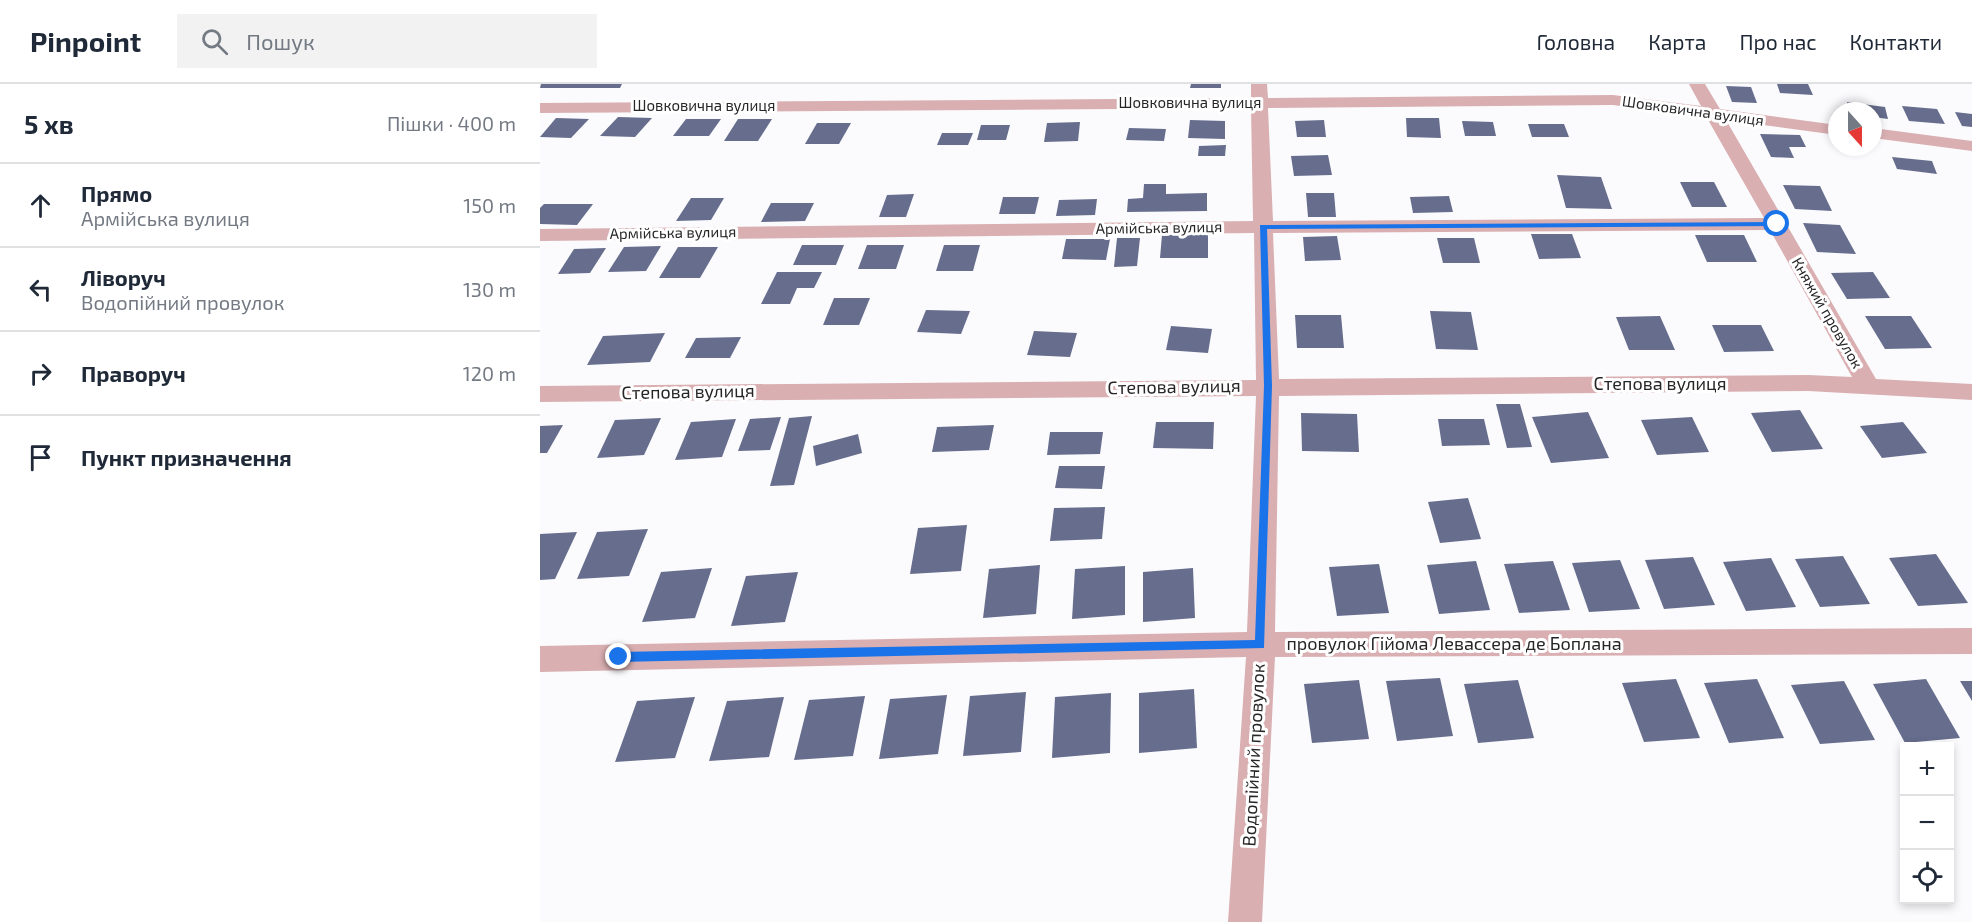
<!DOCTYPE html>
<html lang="uk">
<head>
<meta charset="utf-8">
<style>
  body { margin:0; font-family:"Exo 2",sans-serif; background:#f2f2f3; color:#1f2937 }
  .controls { position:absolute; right:18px; bottom:18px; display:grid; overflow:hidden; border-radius:0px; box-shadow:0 3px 9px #0003 }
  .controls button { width:54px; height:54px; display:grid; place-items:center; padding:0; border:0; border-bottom:2px solid #e0e1e3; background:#fff; color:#1f2937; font:30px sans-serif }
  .compass { position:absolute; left:1288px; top:18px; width:54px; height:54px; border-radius:50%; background:#fff; box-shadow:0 3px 9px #0003; rotate:159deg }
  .stop { position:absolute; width:18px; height:18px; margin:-14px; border:4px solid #1a73e8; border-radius:50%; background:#fff }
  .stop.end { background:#1a73e8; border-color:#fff; box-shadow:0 2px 6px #0008 }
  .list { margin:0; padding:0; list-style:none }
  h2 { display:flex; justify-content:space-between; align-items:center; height:78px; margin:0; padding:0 24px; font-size:26px }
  h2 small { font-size:20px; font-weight:400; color:#747a83 }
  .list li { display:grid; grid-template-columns:39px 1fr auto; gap:18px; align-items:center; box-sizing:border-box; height:84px; padding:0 24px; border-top:2px solid #e0e1e3 }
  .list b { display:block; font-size:22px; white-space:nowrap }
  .list p { margin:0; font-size:20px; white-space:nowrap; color:#747a83 }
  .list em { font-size:20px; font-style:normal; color:#747a83 }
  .icon { flex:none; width:33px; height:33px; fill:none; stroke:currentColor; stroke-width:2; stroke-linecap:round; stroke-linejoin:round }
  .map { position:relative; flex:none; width:1432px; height:838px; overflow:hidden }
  header { display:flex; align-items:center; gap:36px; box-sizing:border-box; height:84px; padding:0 30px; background:#fff; border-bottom:2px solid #e0e1e3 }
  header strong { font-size:28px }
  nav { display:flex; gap:33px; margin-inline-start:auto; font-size:21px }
  .search { width:420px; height:54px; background:#f2f2f3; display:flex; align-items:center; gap:15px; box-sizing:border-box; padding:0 21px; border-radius:0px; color:#747a83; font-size:22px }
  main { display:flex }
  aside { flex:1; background:#fff }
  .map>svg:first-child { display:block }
  .building { fill:#666d8d }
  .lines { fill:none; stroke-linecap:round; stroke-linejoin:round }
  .street { fill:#d9afb2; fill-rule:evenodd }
  .route { fill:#1a73e8 }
  .labels { text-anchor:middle; stroke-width:6; stroke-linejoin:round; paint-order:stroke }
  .far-street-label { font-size:15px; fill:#262627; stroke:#fff }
  .street-label { font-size:18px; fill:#262627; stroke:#fff }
</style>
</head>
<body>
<header>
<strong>Pinpoint</strong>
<div class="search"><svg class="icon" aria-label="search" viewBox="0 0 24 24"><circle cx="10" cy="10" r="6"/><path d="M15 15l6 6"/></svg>Пошук</div>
<nav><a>Головна</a><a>Карта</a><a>Про нас</a><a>Контакти</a></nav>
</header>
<main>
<aside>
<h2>5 хв<small>Пішки · 400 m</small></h2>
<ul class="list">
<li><svg class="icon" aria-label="ahead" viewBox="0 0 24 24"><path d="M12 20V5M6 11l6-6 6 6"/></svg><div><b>Прямо</b><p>Армійська вулиця</p></div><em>150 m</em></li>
<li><svg class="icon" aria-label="left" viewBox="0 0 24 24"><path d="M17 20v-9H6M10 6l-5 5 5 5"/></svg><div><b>Ліворуч</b><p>Водопійний провулок</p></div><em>130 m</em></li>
<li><svg class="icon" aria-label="right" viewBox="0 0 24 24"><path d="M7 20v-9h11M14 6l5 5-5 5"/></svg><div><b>Праворуч</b></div><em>120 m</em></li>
<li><svg class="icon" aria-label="arrive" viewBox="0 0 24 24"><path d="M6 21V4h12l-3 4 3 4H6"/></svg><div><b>Пункт призначення</b></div></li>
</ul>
</aside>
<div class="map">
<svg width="1432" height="838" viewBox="0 0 1432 838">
  <rect width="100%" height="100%" fill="#fbfbfd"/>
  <g class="building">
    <path d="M1 0H82L80 4H0Z"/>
    <path d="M651 0H681V4H650Z"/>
    <path d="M1237 0H1268L1273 11 1240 9Z"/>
    <path d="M1186 2 1211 3 1217 19 1192 18Z"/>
    <path d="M1307 18 1345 23 1348 35 1333 33V27H1309Z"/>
    <path d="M1362 22 1397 25 1405 40 1369 37Z"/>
    <path d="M1415 28 1432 30V43L1422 42Z"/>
    <path d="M78 33 112 34 95 53 60 52Z"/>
    <path d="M16 34 49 35 31 54 0 53Z"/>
    <path d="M866 34H899L901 54 867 53Z"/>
    <path d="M146 35H181L169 52H133Z"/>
    <path d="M198 35H232L218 57H184Z"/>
    <path d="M650 36 685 37V55L648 54Z"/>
    <path d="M784 36 786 53H757L755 37Z"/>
    <path d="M922 37 953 38 956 52H925Z"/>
    <path d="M540 38 538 57 504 58 507 39Z"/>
    <path d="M277 39H311L299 60H265Z"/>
    <path d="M988 40H1024L1029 53H992Z"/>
    <path d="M441 41H470L466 56H437Z"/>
    <path d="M589 44 626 45 624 57 586 56Z"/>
    <path d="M402 49H433L428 61H397Z"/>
    <path d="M1220 50 1260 51 1266 63H1249L1254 74 1231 73Z"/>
    <path d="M686 61 685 72H658L659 62Z"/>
    <path d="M788 71 792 91 754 92 751 72Z"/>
    <path d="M1352 73 1392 77 1397 90 1357 85Z"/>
    <path d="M1017 91 1061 93 1072 125 1026 124Z"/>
    <path d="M1140 98H1174L1187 123H1152Z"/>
    <path d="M604 100H626V110L667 109V127L587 128 588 115 603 114Z"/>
    <path d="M1243 101 1280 102 1292 127 1255 125Z"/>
    <path d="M766 109H794L796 133H768Z"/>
    <path d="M374 110 366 133H339L347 111Z"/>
    <path d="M909 112 913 128 873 129 870 113Z"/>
    <path d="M463 113H499L495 130H459Z"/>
    <path d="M151 114H184L171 136 136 137Z"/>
    <path d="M557 115 555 131 516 132 519 116Z"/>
    <path d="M231 119H274L265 137 221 138Z"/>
    <path d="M4 120H53L37 141 0 140V124Z"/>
    <path d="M1263 139 1300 141 1316 170 1277 168Z"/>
    <path d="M668 150V174H620L622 151Z"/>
    <path d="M991 150H1032L1041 174 999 175Z"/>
    <path d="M1155 151H1204L1217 178H1167Z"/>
    <path d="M797 152 801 176 765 177 763 153Z"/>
    <path d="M577 154H600L597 182 574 183Z"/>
    <path d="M897 154H934L940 179H903Z"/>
    <path d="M526 155H570L566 176 522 175Z"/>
    <path d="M262 161H304L296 181H253Z"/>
    <path d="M327 161H364L356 185H318Z"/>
    <path d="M404 161H440L433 187H396Z"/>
    <path d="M121 162 106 187 68 188 84 163Z"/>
    <path d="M138 163H178L160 194H119Z"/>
    <path d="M66 164 50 189 18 190 34 165Z"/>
    <path d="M237 188H282L274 204H257L250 220H221Z"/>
    <path d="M1333 188 1350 214 1307 215 1291 189Z"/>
    <path d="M294 214H330L319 241H283Z"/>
    <path d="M386 226 430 227 421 250 377 248Z"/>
    <path d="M890 227 931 228 938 266 896 265Z"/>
    <path d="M755 231H801L804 264H757Z"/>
    <path d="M1120 232 1135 266H1089L1076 233Z"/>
    <path d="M1325 232H1371L1392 264 1345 265Z"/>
    <path d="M1172 241H1221L1234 267 1184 268Z"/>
    <path d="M631 242 672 245 668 269 626 266Z"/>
    <path d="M494 247 537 249 530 273 487 271Z"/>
    <path d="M125 249 110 278 47 281 63 252Z"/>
    <path d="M201 253 190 274H145L156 254Z"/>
    <path d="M956 320H980L992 363 967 364Z"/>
    <path d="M1260 326 1283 365 1232 368 1211 329Z"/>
    <path d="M1048 328 1069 374 1011 379 992 333Z"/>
    <path d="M761 329 817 330 819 368 762 367Z"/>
    <path d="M272 332 254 401 230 402 249 334Z"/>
    <path d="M241 333 230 366 198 367 210 335Z"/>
    <path d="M1152 333 1169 368 1117 371 1101 336Z"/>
    <path d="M121 334 104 371 57 374 75 336Z"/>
    <path d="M196 335 182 373 135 376 151 338Z"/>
    <path d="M898 335H944L950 361 902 362Z"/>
    <path d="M616 338H674L673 365 613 364Z"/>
    <path d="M1363 338 1387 369 1342 374 1320 342Z"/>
    <path d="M23 341 7 369H0V342Z"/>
    <path d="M454 341 449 366 392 368 397 343Z"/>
    <path d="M510 348H563L560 370 507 371Z"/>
    <path d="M318 350 322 369 276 382 273 362Z"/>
    <path d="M519 382H565L562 405 515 404Z"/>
    <path d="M928 414 941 455 900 459 888 418Z"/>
    <path d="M565 423 562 455 510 457 514 424Z"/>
    <path d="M427 441 421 487 370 490 378 444Z"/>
    <path d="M108 445 89 492 37 495 57 448Z"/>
    <path d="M37 448 15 495 0 496V450Z"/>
    <path d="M1396 470 1428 519 1378 522 1349 474Z"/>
    <path d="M1303 472 1330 520 1280 523 1255 475Z"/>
    <path d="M1153 473 1175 521 1124 525 1105 476Z"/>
    <path d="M1231 474 1256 523 1206 527 1183 478Z"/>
    <path d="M1080 476 1100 525 1049 528 1032 479Z"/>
    <path d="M936 477 950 526 899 530 887 481Z"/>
    <path d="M1013 477 1030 526 979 529 964 480Z"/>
    <path d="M839 480 849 529 797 532 789 483Z"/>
    <path d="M500 481 496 530 443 534 449 485Z"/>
    <path d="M585 482V531L532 535 535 485Z"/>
    <path d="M172 484 155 534 102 538 121 488Z"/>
    <path d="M653 484 655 534 603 538V488Z"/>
    <path d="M258 488 245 538 191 542 206 492Z"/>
    <path d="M900 594 913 652 857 657 846 597Z"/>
    <path d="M1136 595 1160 654 1104 658 1082 599Z"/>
    <path d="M1217 595 1244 654 1189 659 1164 599Z"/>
    <path d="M1386 595 1420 654 1365 659 1333 600Z"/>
    <path d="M819 596 829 655 772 659 764 600Z"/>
    <path d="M978 596 994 654 938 659 924 600Z"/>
    <path d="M1304 597 1335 656 1280 660 1251 601Z"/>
    <path d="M1420 597H1432V617Z"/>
    <path d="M654 605 657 664 599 669V609Z"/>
    <path d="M486 608 481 668 423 672 430 612Z"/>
    <path d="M571 609 570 669 512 674 515 613Z"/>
    <path d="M407 611 398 670 339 675 350 615Z"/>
    <path d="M325 612 313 672 254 676 269 616Z"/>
    <path d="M155 613 135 674 75 678 97 617Z"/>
    <path d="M244 613 229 673 169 677 187 617Z"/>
  </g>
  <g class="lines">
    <g class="street">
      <path d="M711 0H727L728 14 1073 11 1161 22 1149 0H1165L1180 25 1297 41V51L1186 36 1336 295 1432 300V316L1268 307 739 312 735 548 1432 544V570L735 573 722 838H688L706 573 0 588V562L707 548 716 312 0 318V302L716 296 714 149 0 157V145L713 137 711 24 0 29V19L711 14ZM1073 21 1167 34 1224 134 733 137 728 24ZM1230 146 1312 293 1268 291 739 295 733 149Z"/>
      <path d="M1333 44 1432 57V67L1333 54Z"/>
    </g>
  </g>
  <path class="route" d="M1237 138 1240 142 727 145 732 302 724 564 79 578 74 573 79 568 715 556 724 302 720 141Z"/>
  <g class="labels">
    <g class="far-street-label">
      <text x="650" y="24">Шовковична вулиця</text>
      <text x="164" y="27">Шовковична вулиця</text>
      <text transform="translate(1153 27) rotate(8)" y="5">Шовковична вулиця</text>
      <text transform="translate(619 144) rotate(-1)" y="5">Армійська вулиця</text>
      <text transform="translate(133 149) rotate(-1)" y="5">Армійська вулиця</text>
      <text transform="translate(1287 229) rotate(60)" y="5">Княжий провулок</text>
    </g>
    <g class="street-label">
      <text x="1120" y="306">Степова вулиця</text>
      <text transform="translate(634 303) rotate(-1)" y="6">Степова вулиця</text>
      <text transform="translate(148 308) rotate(-1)" y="6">Степова вулиця</text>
      <text x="914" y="566">провулок Гійома Левассера де Боплана</text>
      <text transform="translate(714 671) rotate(-87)" y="6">Водопійний провулок</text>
    </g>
  </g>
</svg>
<div class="controls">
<button>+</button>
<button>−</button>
<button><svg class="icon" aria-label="locate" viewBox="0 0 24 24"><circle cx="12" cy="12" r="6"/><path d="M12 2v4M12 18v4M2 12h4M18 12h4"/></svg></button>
</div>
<svg class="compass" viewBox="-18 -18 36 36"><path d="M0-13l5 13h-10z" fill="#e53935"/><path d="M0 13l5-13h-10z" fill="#747a83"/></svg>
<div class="stop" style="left:1237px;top:140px"></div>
<div class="stop end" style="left:79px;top:573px"></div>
</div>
</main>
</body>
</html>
